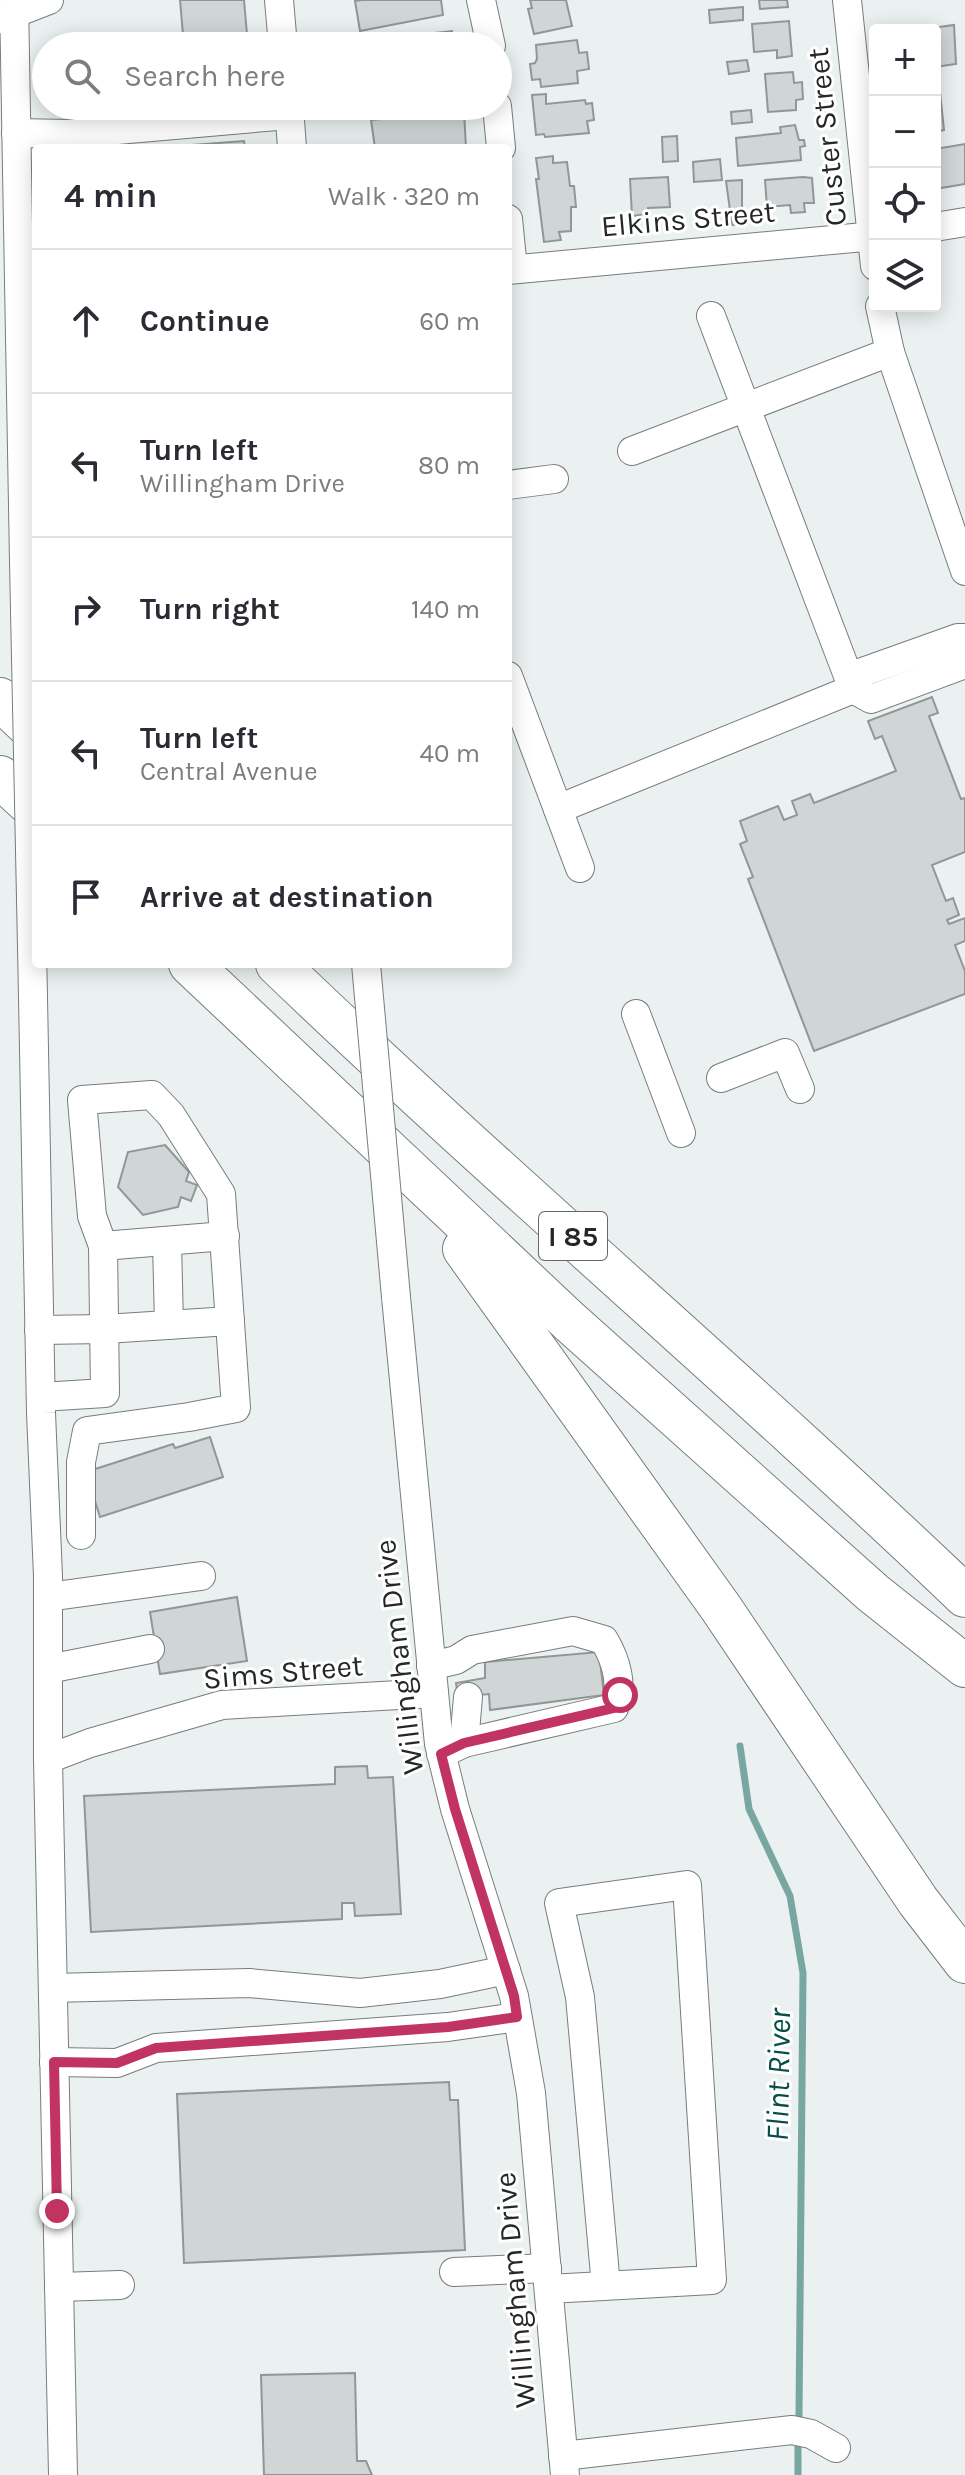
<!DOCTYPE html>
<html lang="en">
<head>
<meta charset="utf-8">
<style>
  body { margin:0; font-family:Karla,sans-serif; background:#f2f2f3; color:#2b2b33 }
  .controls { position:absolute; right:24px; top:24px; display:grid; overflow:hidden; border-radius:8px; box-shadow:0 4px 20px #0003 }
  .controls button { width:72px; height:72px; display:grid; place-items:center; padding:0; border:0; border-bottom:2px solid #e1e1e2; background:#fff; color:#2b2b33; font:40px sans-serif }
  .stop { position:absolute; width:24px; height:24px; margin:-18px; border:6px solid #c13462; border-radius:50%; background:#fff }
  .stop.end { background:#c13462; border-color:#fff; box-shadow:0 2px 8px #0008 }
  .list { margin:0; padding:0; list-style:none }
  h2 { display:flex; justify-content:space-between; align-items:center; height:104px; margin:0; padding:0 32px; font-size:34px }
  h2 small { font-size:26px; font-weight:400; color:#7c7c81 }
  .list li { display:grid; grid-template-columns:52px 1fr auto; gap:24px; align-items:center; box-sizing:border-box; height:144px; padding:0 32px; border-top:2px solid #e1e1e2 }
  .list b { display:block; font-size:30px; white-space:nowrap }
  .list p { margin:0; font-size:26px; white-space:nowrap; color:#7c7c81 }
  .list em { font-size:26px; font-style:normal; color:#7c7c81 }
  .icon { flex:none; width:44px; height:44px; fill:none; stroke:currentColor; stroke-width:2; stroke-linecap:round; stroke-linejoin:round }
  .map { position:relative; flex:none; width:965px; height:2475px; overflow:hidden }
  .search { position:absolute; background:#fff; box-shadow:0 4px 20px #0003; left:32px; top:32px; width:480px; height:88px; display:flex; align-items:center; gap:20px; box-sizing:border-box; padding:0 28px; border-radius:44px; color:#7c7c81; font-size:30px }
  .panel { position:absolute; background:#fff; box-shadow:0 4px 20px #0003; left:32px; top:144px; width:480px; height:824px; border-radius:8px }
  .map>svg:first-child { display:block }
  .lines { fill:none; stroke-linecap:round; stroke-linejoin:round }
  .stream { stroke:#77a7a0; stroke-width:7 }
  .building { fill:#cfd6d5; stroke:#919796; stroke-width:2 }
  .minor-casing { stroke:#777d7c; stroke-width:30 }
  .highway-casing { stroke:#777d7c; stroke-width:44 }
  .minor { stroke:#fff; stroke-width:28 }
  .highway { stroke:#fff; stroke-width:42 }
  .minor-bridge-casing { stroke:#777d7c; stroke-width:30; stroke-linecap:butt }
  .minor-bridge { stroke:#fff; stroke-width:28 }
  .route { stroke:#c13462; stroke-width:10 }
  .labels { text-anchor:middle; stroke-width:6; stroke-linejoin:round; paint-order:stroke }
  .shield { fill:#fff; stroke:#666867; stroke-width:2 }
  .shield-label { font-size:28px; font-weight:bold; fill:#242726 }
  .street-label { font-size:30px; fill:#242726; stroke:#fff }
  .water-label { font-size:32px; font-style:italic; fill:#054f49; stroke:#fff }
</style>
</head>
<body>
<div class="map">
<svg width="965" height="2475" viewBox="0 0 965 2475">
  <rect width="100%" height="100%" fill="#eaf1f0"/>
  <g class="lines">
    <g class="stream">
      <path d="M740 1746 749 1809 790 1896 803 1973 799 2416"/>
      <path d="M798 2475V2446"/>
    </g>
  </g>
  <g class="building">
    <path d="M180 0H244L248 46H184Z"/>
    <path d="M362 0H441L443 15 360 31 355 1Z"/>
    <path d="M530 0H566L572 26 534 34 528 9 532 8Z"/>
    <path d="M759 0H787L788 7 760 9Z"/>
    <path d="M743 7V20L710 23 709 10Z"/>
    <path d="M789 21 792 56 777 58V50L754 52 752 24Z"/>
    <path d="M954 25 956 64 935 67V30H917Z"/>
    <path d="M452 31 453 46H371L370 40Z"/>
    <path d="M577 40 579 53 587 52 589 69 577 71 578 83 541 87 540 79 532 80 530 64 535 63 537 59 536 45Z"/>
    <path d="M747 60 749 71 729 74 727 62Z"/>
    <path d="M793 72 794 83 802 82 803 99 796 100V110L768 112 765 74Z"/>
    <path d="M935 92H940L944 130 940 131V135L935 136Z"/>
    <path d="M546 94V104L585 100 586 104 592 103 594 120 587 121 589 133 545 137 544 134 536 135 532 95Z"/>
    <path d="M365 106H460L366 115Z"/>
    <path d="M751 110 752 122 732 124 731 112Z"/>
    <path d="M464 111 466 148H375L371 120Z"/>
    <path d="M795 125 799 140H804L805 146 800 147 801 160 738 166 736 138 781 133 780 127Z"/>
    <path d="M677 136 678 161 663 162 662 137Z"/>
    <path d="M244 141 245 148H152Z"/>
    <path d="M965 144V184L935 189V149Z"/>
    <path d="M553 156V163L567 162 570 186H574L576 207H571V231L559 232 561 240 544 242 536 179H539L536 158Z"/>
    <path d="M720 159 722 180 694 182 693 162Z"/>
    <path d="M668 177 670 207 648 208V214L632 216 630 179Z"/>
    <path d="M803 177 812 178 814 203H804L805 212 791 213 790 205 767 207 765 180Z"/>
    <path d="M742 180V224L732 225 726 181Z"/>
    <path d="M932 697 938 713 929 716 961 799 965 798V852L932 865 946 901 953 898 959 915 947 920 949 924 965 918V941L955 945 965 971V994L814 1051 748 879 753 877 740 844 747 841 740 821 778 806 784 820 797 815 792 801 810 794 814 803 896 771 882 736 875 739 868 721Z"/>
    <path d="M165 1145 189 1172 186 1181 197 1185 191 1201 181 1197 178 1207 143 1215 118 1187 128 1152Z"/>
    <path d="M210 1437 223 1477 100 1517 86 1472 173 1444 175 1448Z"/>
    <path d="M237 1597 247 1661 160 1674 150 1612Z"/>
    <path d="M599 1652 604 1695 490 1710 489 1694 458 1697 456 1683 485 1678V1662Z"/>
    <path d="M367 1766 368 1778 393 1777 401 1914 355 1916 354 1903H342V1919L91 1932 84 1796 335 1784V1767Z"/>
    <path d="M449 2082 450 2100H458L465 2250 184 2263 177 2094Z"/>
    <path d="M355 2373 357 2461H366L372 2475H264L261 2375Z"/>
  </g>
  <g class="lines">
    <g class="minor-casing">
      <g id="minor">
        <path d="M14 0 24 562"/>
        <path d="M279 0 283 46"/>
        <path d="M481 0 491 46"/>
        <path d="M847 0 875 266"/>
        <path d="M0 19 49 0"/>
        <path d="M289 106 292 148"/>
        <path d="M497 106 501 148"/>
        <path d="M16 133 71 134"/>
        <path d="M71 148V134L289 115"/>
        <path d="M508 219 513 269"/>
        <path d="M935 227 965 222"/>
        <path d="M508 270 875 236"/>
        <path d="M880 306 890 352 965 571"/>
        <path d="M711 316 853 689 871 699 965 664"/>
        <path d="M632 451 890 352"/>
        <path d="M508 485 554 479"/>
        <path d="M508 676 580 868"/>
        <path d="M558 809 853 689 860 673 958 638H965"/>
        <path d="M32 946 41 1413 48 1576V1759L63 2475"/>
        <path d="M636 1014 681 1133"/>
        <path d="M721 1078 785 1053 800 1089"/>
        <path d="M167 1241 169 1325"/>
        <path d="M103 1246 225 1236"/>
        <path d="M396 1297 439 1744 455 1809 514 1996 531 2093 565 2475"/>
        <path d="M39 1330 105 1329 230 1321"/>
        <path d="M41 1397 105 1393 103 1246 92 1216 82 1100 152 1095 171 1115 221 1194 236 1408 189 1417 87 1431 81 1462V1535"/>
        <path d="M48 1597 201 1576"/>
        <path d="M431 1666 456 1660 472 1650 573 1631 604 1640C616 1660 624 1686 614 1708L464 1743 441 1754"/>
        <path d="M48 1669 150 1649"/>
        <path d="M464 1743 468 1697"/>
        <path d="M48 1759 90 1743 222 1705 434 1693"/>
        <path d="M53 1988 249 1983 360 1993 440 1984 506 1970"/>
        <path d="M54 2062 117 2063 156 2048 448 2027 517 2017"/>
        <path d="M454 2272 547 2268"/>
        <path d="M59 2287 120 2285"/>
        <path d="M549 2289 712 2280 687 1885 559 1903 580 1997 606 2286"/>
        <path d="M563 2456 792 2430 811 2434 836 2448"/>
      </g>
    </g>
    <g class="highway-casing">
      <g id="highway">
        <path d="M0 699 36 733"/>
        <path d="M0 777 36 810"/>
        <path d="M190 964 569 1321 873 1593 965 1666"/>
        <path d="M277 964C502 1180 740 1381 965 1596"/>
        <path d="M464 1249 721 1608 918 1901 965 1962"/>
      </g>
    </g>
    <use href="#minor" class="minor"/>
    <use href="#highway" class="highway"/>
    <g class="minor-bridge-casing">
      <g id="minor-bridge">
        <path d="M24 562 32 946"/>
        <path d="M366 964 396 1297"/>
      </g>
    </g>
    <use href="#minor-bridge" class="minor-bridge"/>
  </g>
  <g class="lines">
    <path class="route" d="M57 2211 54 2062 117 2063 156 2048 448 2027 517 2017 514 1996 455 1809 441 1754 464 1743 614 1708 620 1695"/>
  </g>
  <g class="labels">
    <rect class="shield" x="539" y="1212" width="68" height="48" rx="6"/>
    <g class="shield-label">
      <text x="573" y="1246">I 85</text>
    </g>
    <g class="street-label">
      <text transform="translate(827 137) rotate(-96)" y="10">Custer Street</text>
      <text transform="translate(688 219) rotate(-5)" y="10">Elkins Street</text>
      <text transform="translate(399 1657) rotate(-97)" y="10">Willingham Drive</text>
      <text transform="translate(283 1672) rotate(-5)" y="10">Sims Street</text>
      <text transform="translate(515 2290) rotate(-95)" y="10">Willingham Drive</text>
    </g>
    <g class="water-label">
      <text transform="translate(778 2075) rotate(-89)" y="11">Flint River</text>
    </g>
  </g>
</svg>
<div class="controls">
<button>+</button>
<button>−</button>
<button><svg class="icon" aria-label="locate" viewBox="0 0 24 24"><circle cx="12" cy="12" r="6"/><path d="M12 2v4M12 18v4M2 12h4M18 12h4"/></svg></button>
<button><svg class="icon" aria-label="layers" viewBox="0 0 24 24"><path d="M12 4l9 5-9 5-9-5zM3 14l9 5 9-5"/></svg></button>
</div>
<div class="stop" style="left:620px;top:1695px"></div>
<div class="stop end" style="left:57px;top:2211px"></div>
<div class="search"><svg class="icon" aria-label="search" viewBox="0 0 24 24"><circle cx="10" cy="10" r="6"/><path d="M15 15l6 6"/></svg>Search here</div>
<section class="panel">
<h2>4 min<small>Walk · 320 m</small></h2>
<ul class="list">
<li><svg class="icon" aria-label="ahead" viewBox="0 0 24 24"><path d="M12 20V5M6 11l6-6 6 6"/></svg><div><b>Continue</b></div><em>60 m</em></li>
<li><svg class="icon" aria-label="left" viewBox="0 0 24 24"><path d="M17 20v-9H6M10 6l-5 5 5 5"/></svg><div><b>Turn left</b><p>Willingham Drive</p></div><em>80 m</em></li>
<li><svg class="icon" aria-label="right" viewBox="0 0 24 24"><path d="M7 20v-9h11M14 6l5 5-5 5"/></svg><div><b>Turn right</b></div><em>140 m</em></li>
<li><svg class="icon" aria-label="left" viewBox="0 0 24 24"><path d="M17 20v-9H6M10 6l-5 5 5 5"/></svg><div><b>Turn left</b><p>Central Avenue</p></div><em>40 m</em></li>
<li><svg class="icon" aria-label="arrive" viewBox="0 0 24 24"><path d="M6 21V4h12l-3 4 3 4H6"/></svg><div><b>Arrive at destination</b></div></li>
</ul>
</section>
</div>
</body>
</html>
